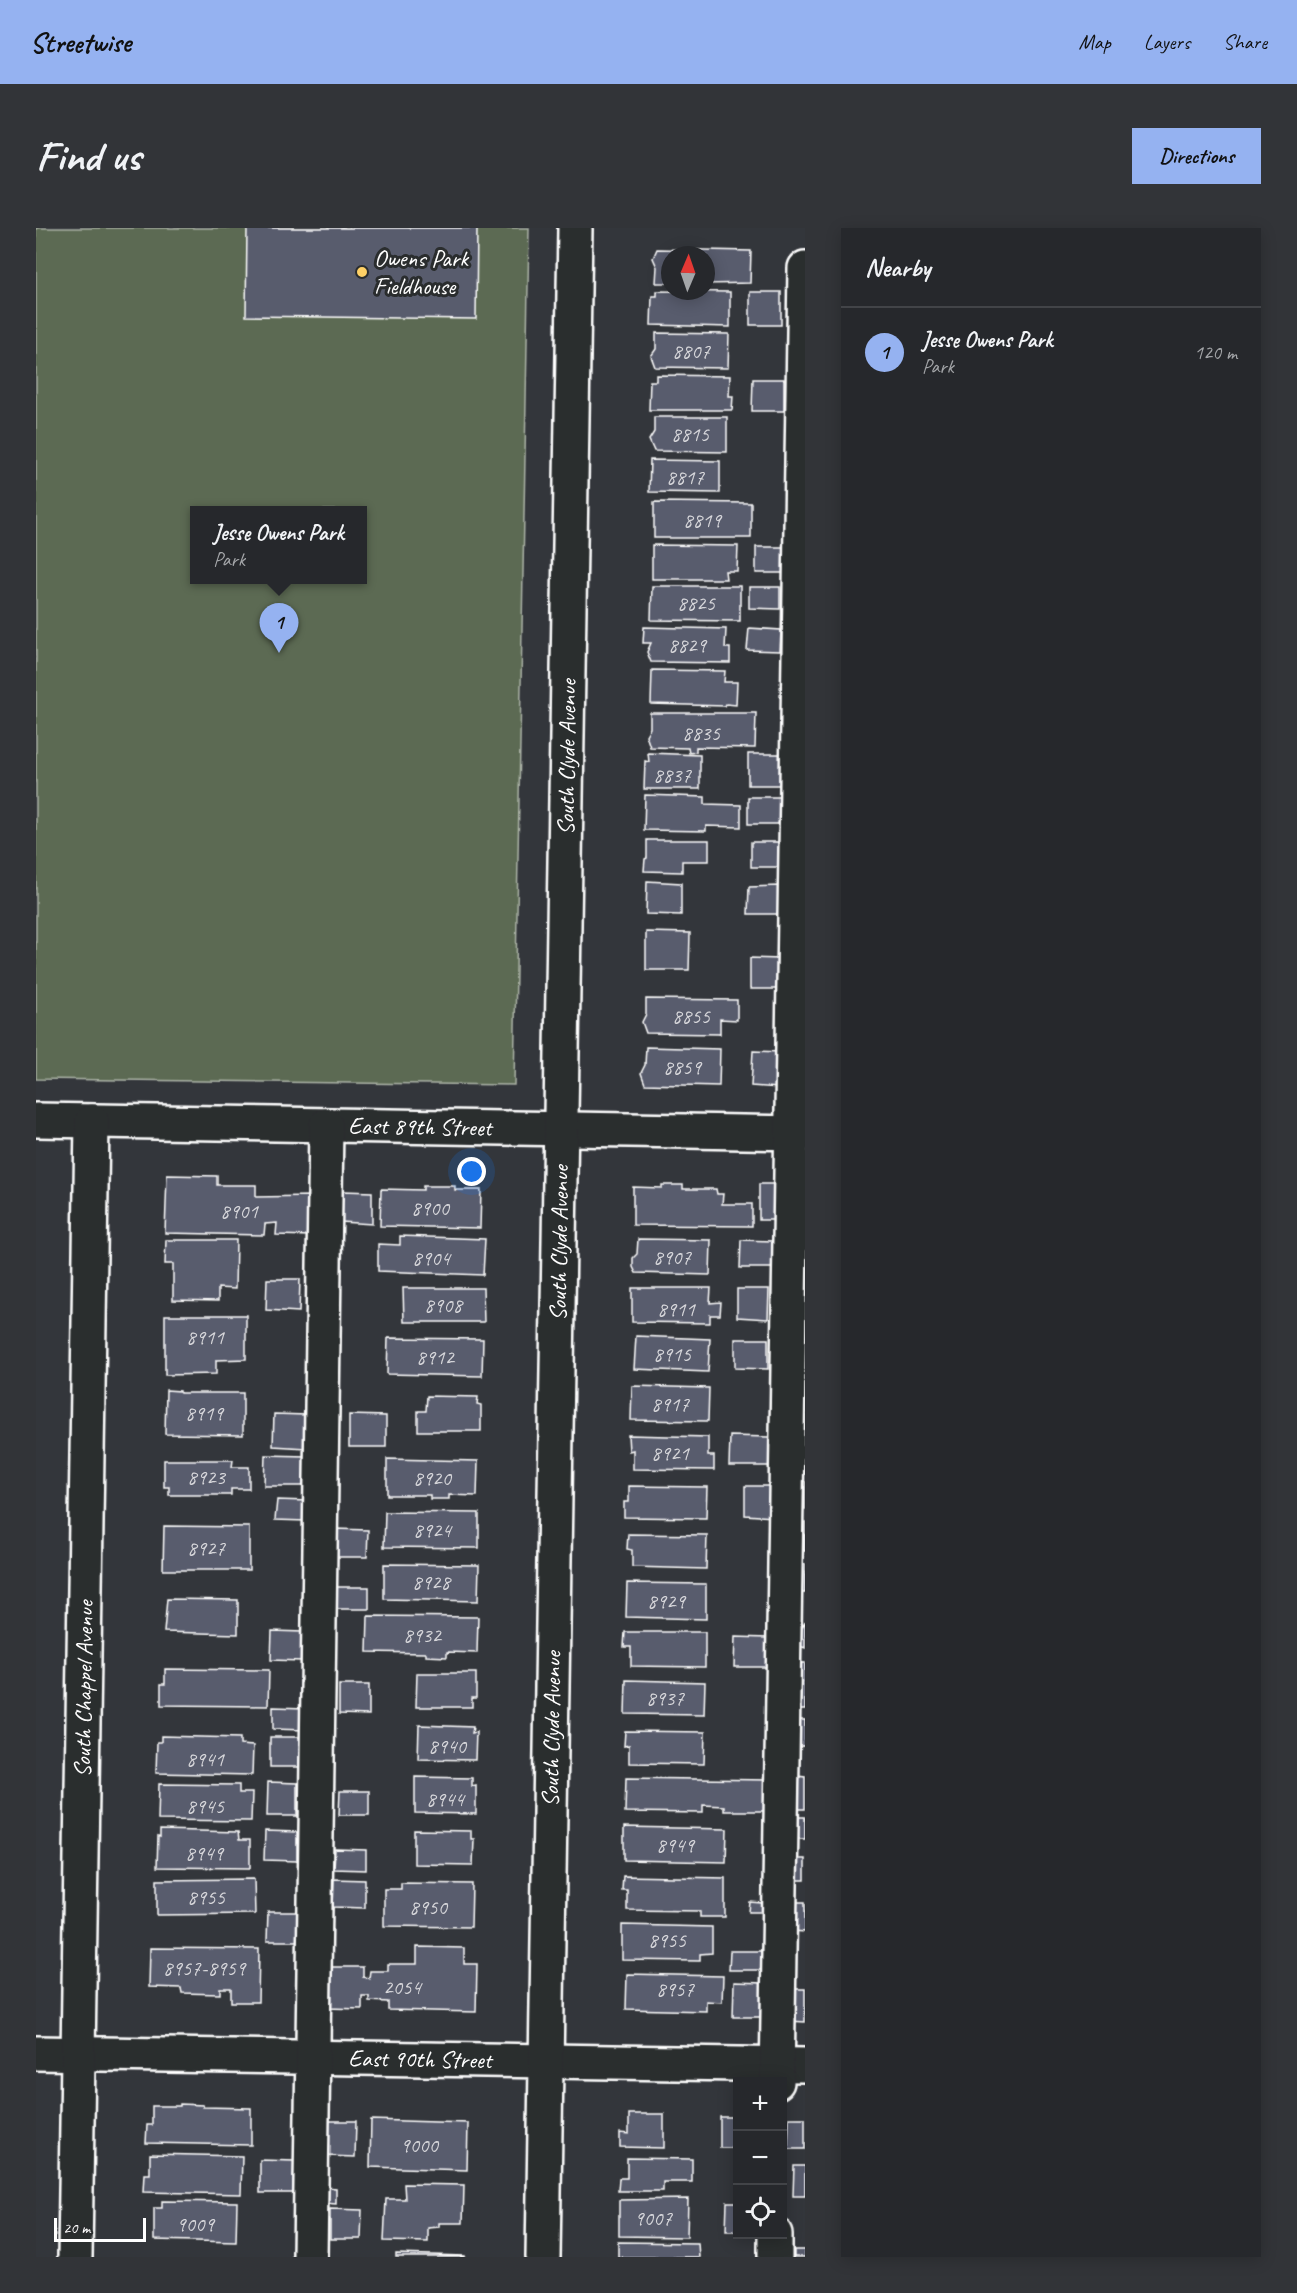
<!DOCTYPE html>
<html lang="en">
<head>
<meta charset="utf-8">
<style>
  body { margin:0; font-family:Caveat,sans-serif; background:#323438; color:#f1f3f6 }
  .controls { position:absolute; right:18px; bottom:18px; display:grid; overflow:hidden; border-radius:0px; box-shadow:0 3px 15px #0003 }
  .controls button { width:54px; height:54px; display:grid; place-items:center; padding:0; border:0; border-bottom:2px solid #424448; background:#26282c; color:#f1f3f6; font:30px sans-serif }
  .compass { position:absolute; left:625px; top:18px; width:54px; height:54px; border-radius:50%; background:#26282c; box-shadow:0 3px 15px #0003; rotate:2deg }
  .scale { position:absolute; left:18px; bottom:15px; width:92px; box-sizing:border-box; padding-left:6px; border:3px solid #fff; border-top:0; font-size:16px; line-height:21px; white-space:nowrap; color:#fff; -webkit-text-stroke:4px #2a2d2e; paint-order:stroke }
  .you { position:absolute; left:436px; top:944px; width:21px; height:21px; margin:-15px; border:4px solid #fff; border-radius:50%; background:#1a73e8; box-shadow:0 0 0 9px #1a73e833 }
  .badge { display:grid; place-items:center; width:39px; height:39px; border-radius:50%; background:#95b2f1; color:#111; font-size:20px; font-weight:700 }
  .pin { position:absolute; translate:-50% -50px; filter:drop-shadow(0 2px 3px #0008) }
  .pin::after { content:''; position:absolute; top:32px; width:21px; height:18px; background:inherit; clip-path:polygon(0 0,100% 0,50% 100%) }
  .popup { position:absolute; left:154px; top:278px; width:177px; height:78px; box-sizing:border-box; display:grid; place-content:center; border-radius:0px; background:#26282c; filter:drop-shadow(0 2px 4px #0005); font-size:20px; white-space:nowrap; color:#a4a6a9 }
  .popup b { font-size:22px; color:#f1f3f6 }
  .popup::after { content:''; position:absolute; left:50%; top:100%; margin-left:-12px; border:12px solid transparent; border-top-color:#26282c }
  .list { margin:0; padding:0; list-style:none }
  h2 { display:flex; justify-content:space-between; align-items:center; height:78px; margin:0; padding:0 24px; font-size:26px }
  h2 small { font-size:20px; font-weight:400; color:#a4a6a9 }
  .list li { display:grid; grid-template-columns:39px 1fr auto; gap:18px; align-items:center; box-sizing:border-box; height:90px; padding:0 24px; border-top:2px solid #424448 }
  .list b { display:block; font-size:22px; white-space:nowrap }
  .list p { margin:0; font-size:20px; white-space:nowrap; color:#a4a6a9 }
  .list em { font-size:20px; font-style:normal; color:#a4a6a9 }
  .icon { flex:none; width:33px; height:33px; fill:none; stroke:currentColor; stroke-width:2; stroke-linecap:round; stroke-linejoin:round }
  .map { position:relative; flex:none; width:769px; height:2029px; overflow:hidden; border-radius:0px }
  header { display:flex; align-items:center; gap:36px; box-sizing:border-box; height:84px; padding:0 30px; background:#95b2f1; color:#111 }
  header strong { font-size:28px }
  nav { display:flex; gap:33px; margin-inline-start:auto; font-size:21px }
  .intro { display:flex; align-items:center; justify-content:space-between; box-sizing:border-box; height:144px; padding:0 36px }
  h1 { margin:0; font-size:42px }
  .button { padding:15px 27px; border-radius:0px; background:#95b2f1; color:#111; font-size:21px; font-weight:700 }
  main { display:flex; gap:36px; padding:0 36px }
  aside { flex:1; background:#26282c; border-radius:0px; box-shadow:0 3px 15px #0003 }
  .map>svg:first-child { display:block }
  .green { fill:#5b6a52; stroke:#adb4a8; stroke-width:1.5; fill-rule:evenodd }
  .building { fill:#595b6d; stroke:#fff; stroke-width:1.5 }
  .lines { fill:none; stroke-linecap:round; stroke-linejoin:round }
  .minor-casing { stroke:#fff; stroke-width:38 }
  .minor { stroke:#2a2d2e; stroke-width:33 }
  .poi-dot { fill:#ffd166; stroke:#2a2d2e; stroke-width:2 }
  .labels { text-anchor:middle; stroke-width:6; stroke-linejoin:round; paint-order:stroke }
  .number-label { font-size:21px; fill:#d6d6da }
  .poi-label { font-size:24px; fill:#fff; stroke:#2a2d2e; text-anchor:start }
  .street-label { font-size:24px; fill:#fff; stroke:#2a2d2e }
</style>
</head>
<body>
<header>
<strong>Streetwise</strong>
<nav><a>Map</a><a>Layers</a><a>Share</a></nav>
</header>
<div class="intro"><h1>Find us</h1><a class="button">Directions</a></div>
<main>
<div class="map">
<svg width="769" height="2029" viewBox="0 0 769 2029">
  <rect width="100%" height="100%" fill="#33363b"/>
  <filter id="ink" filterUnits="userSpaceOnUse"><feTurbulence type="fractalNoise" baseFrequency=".0167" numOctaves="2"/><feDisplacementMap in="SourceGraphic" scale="12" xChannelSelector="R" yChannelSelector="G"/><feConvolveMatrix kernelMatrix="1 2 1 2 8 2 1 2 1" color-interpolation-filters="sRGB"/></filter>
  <g filter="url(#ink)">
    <path class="green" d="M0 0H493L478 857 0 851ZM159 282H327V352H159Z"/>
    <g class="building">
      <path d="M211 0H441L440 91 210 88Z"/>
      <path d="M621 21 715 23 714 55 670 56V27H634V55H620L621 39 617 30Z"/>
      <path d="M621 63 694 64V99L615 97 616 68H621Z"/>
      <rect x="714" y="64" width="31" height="33"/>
      <path d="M620 105 693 106 692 140 619 139 615 128 620 121Z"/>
      <path d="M620 147 694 148 693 168H697L696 182H613L614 153H620Z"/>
      <path d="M717 151H748V183H716Z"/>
      <path d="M618 189H691V224L618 223 613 212 618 204Z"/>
      <path d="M614 232 684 233V265L613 264Z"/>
      <path d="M618 274 715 275V310H618Z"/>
      <path d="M616 317 702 318 701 343H689L690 351H616Z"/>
      <rect x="720" y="319" width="29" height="26"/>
      <path d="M616 358H704V393L615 392Z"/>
      <path d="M713 359H744V381L713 380Z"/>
      <path d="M608 399 690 401 689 420H694V435L615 434 611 424 615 415H607Z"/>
      <path d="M713 400 745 402 744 423 711 422Z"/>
      <path d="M616 442 689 443 688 454H701L700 477 690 476 689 478 615 476Z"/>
      <path d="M614 485H720L719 520 660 519V524L653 525 652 520 614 519 610 507 614 500Z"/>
      <path d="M612 525 664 527V561H608L609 533 613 534Z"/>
      <rect x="712" y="526" width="32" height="31"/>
      <path d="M609 567 669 569V576L705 577V599L670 598V603L608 602Z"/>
      <path d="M712 569H743L744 596H712Z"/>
      <path d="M611 612H673V633H646V644L608 643 609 631 611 630Z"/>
      <rect x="715" y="614" width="28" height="25"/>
      <path d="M611 653 645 655V687L610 686Z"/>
      <path d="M743 658 744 686H712L713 659Z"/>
      <path d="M610 704 654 705 653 742H610Z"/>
      <path d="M714 730 745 731 746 761H714Z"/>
      <path d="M610 771 701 772V792L684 791V806L610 805 606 794 610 786Z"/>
      <path d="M610 819 684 821 683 858 609 856 605 845 609 837Z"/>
      <path d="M717 823 745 824 743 860 715 858Z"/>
      <path d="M131 947 181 948V957H220V969L276 968 275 1008 240 1007 241 995 229 996 228 1007 129 1005Z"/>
      <path d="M723 956H740L739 992H723Z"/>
      <path d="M626 957H647V961H680L681 966H687L686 976H716V998L597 997V959L626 960Z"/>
      <path d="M387 958H419V962H445L444 1000 344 998 345 961 387 962Z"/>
      <path d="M307 963 336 964V996L305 994Z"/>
      <path d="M364 1008 449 1011 447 1047 342 1043V1016L364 1017Z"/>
      <path d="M602 1011 675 1012 674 1047 600 1045 597 1039V1030L601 1026Z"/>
      <path d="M130 1012H200L199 1061 182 1060V1073L137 1072V1036H129Z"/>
      <path d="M705 1012 738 1013 737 1040H704Z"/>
      <path d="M231 1051H264L263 1084 230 1082Z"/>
      <path d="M367 1060H447L448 1094H368Z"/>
      <path d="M596 1060H675L674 1075 685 1074 684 1087H674V1095L596 1094Z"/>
      <path d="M701 1061H733L732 1091 701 1089Z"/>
      <path d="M129 1087H210V1131L180 1132V1146L129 1147Z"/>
      <path d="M600 1108 674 1111 672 1144 598 1141Z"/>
      <path d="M352 1110 447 1111 446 1148 351 1146Z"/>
      <path d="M699 1111H732V1141L699 1140Z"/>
      <path d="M596 1158 673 1160 672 1193 595 1192Z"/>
      <path d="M130 1162 144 1163V1165H207V1207L129 1206Z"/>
      <path d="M391 1168 442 1169 441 1176 445 1177V1203H382V1183H390Z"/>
      <path d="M238 1186 270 1187V1220L237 1218Z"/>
      <path d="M313 1187 350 1188V1219H313Z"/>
      <path d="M592 1207 672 1209V1228H678V1242L597 1241V1222L593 1223Z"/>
      <path d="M694 1208 733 1209V1238H693Z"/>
      <path d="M229 1227 270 1228 269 1258H228Z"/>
      <path d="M351 1231 442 1233 441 1268 413 1267V1271H394V1267H351Z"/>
      <path d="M128 1232H197L196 1239H213V1261H195V1267H133V1259H128Z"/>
      <rect x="766" y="1254" width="3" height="27"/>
      <path d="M593 1258 671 1259 670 1290 588 1289V1274H593Z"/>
      <path d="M709 1258H739L738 1289 709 1287Z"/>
      <path d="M241 1272 271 1273 270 1293 239 1292Z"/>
      <path d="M349 1284 443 1285V1320L348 1319Z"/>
      <rect x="767" y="1294" width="2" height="29"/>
      <path d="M128 1298 213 1299V1342H127Z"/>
      <path d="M298 1301 332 1302 331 1329H298Z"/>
      <path d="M592 1306 671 1307 670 1341 596 1339V1322L591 1321Z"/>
      <path d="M348 1336 443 1337 442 1373 348 1371Z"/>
      <rect x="766" y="1336" width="3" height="29"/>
      <path d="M591 1355 670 1356V1391L590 1389Z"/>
      <rect x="298" y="1359" width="35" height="22"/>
      <path d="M131 1371 202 1372V1406L128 1404Z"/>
      <path d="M332 1388 442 1389 441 1425 411 1424V1429L390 1428V1425L331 1424Z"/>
      <path d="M769 1394V1420L759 1416Z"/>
      <path d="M236 1403 267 1404 266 1433 235 1432Z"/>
      <path d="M589 1404H669V1439L595 1438V1419H588Z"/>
      <path d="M699 1409 731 1410 730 1439H698Z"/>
      <path d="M760 1435H769V1482H759Z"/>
      <path d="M129 1441 233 1442 232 1478 125 1477V1456H129Z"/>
      <path d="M381 1445H440V1470H436V1479H380Z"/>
      <path d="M590 1452 669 1454 668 1487 589 1486Z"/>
      <path d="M303 1457H333V1487L303 1486Z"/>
      <path d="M237 1479 269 1480V1502L237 1501Z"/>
      <rect x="759" y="1492" width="10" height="26"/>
      <path d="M383 1497 437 1499 436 1505 440 1504 439 1532 382 1531Z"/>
      <path d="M589 1503 669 1504 668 1536 593 1535V1517L588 1518Z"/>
      <path d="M125 1508 204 1510V1517L217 1518 216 1547 120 1545 121 1514H125Z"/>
      <path d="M234 1509H266L265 1539H234Z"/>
      <path d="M761 1548 769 1549V1581H761Z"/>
      <path d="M379 1549 436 1550V1558L440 1557V1586L379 1585Z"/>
      <path d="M590 1550 732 1552V1583H688V1578L667 1577V1585L589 1584Z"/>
      <path d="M232 1554 261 1555V1588H231Z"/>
      <path d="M123 1556 203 1557V1565H216L215 1593 122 1592Z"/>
      <path d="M304 1563H333V1587H303Z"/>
      <rect x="761" y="1589" width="8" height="22"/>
      <path d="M588 1599 691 1601 690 1634 588 1632Z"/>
      <path d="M124 1602 202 1604 203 1612H214V1640L121 1639 122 1608 124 1609Z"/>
      <path d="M378 1602 435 1603V1611H438L437 1637 378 1636Z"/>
      <path d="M229 1603 261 1604V1633L228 1632Z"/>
      <path d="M299 1621 330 1622V1642L298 1641Z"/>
      <path d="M761 1631H769V1652H760Z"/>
      <path d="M587 1648 689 1650V1689H664V1683L591 1682V1662H586Z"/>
      <path d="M218 1651 219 1686 121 1687V1652Z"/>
      <path d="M298 1651 329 1652V1680L297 1679Z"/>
      <path d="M365 1655 436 1656 435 1699 348 1698V1661H365Z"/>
      <path d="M714 1674 726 1675V1684H713Z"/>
      <path d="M758 1674H769V1704L757 1703Z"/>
      <path d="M232 1684H265V1713H231Z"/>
      <path d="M586 1697 676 1699V1725L664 1726V1733L586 1732Z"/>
      <path d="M381 1719 428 1720V1736H441L440 1784 352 1782V1774L333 1773V1768H326V1781L291 1780V1739H327V1749L333 1750 334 1743H352V1736H381Z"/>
      <path d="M114 1720 223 1721 222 1774H195V1760H184V1766L146 1765 145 1760 113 1759Z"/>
      <path d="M694 1723H727L726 1742H693Z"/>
      <path d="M591 1746 687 1748 686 1774 670 1773V1783L590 1781Z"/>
      <path d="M698 1754 727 1755V1789H697Z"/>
      <path d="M754 1761H769V1794L754 1793Z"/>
      <path d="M144 1876 167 1877V1879L215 1880V1917L110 1915 111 1897H116V1878H144Z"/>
      <path d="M593 1886H628V1920L584 1919V1905L593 1906Z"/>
      <rect x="684" y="1889" width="18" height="31"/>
      <path d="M753 1890H769V1921H752Z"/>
      <path d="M335 1892 432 1895 431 1942 334 1939Z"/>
      <path d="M291 1893H320L319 1929 290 1928Z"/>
      <path d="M114 1926 206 1928 205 1966 107 1964 108 1946H114Z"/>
      <path d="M591 1930 656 1931V1954H627V1963H582L583 1950H591Z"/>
      <path d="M224 1932 258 1933 257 1965H224Z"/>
      <path d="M758 1938H769V1968H757Z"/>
      <path d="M368 1956 428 1957 427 1995H403V1999L392 2000V2014L348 2013 350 1971H369Z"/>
      <path d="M288 1959 300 1960V1976L288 1975Z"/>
      <path d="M652 1971 651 2009 583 2008V1972Z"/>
      <path d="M126 1973 201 1974 200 2014 118 2012V1980H126Z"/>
      <path d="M691 1974H702V2003H690Z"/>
      <path d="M294 1981 326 1982 325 2011H294Z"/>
      <path d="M582 2014 662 2015 663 2029H582Z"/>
      <rect x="758" y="2022" width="11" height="7"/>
      <path d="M360 2026 429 2028V2029H360Z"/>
    </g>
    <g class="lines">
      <g class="minor-casing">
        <g id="minor">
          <path id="s1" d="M0 892 769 905"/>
          <path id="s2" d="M0 1825 769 1837"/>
          <path d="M741 1854 769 40"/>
          <path id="s3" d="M39 2029 56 893"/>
          <path d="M274 2029 290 897"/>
          <path id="s4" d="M507 2029 539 0"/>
          <path d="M739 2029V2006"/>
        </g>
      </g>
      <use href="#minor" class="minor"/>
    </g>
  </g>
  <circle class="poi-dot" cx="326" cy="44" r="6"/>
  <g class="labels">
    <g class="number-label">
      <text x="655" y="130">8807</text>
      <text x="654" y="213">8815</text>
      <text x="649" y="256">8817</text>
      <text x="666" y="299">8819</text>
      <text x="660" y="382">8825</text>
      <text x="651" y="424">8829</text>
      <text x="665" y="512">8835</text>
      <text x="636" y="554">8837</text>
      <text x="655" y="795">8855</text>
      <text x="646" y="846">8859</text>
      <text x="394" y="987">8900</text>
      <text x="203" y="990">8901</text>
      <text x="636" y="1036">8907</text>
      <text x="395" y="1037">8904</text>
      <text x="407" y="1084">8908</text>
      <text x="640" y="1088">8911</text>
      <text x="169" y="1116">8911</text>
      <text x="636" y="1133">8915</text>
      <text x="399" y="1136">8912</text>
      <text x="634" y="1183">8917</text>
      <text x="168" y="1192">8919</text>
      <text x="634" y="1232">8921</text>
      <text x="170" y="1256">8923</text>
      <text x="396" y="1257">8920</text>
      <text x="396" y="1309">8924</text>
      <text x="170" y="1327">8927</text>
      <text x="395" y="1361">8928</text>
      <text x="630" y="1380">8929</text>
      <text x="386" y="1414">8932</text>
      <text x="629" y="1477">8937</text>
      <text x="411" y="1525">8940</text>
      <text x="169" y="1538">8941</text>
      <text x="409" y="1578">8944</text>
      <text x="169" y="1585">8945</text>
      <text x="639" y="1624">8949</text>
      <text x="168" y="1632">8949</text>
      <text x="170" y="1676">8955</text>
      <text x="392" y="1686">8950</text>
      <text x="631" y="1719">8955</text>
      <text x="168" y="1747">8957-8959</text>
      <text x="366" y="1766">2054</text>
      <text x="639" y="1768">8957</text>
      <text x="383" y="1924">9000</text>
      <text x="617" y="1997">9007</text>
      <text x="159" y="2003">9009</text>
    </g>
    <g class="poi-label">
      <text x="338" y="38">Owens Park<tspan x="338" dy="28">Fieldhouse</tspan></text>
    </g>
    <g class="street-label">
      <text dy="8" stroke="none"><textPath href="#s4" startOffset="1500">South Clyde Avenue</textPath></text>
      <text dy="8" stroke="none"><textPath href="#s1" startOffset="384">East 89th Street</textPath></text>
      <text dy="8" stroke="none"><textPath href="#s4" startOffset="1014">South Clyde Avenue</textPath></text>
      <text dy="8" stroke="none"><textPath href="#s3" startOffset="568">South Chappel Avenue</textPath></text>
      <text dy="8" stroke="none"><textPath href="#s4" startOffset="528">South Clyde Avenue</textPath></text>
      <text dy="8" stroke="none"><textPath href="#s2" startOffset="384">East 90th Street</textPath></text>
    </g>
  </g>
</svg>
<div class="controls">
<button>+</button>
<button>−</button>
<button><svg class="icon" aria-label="locate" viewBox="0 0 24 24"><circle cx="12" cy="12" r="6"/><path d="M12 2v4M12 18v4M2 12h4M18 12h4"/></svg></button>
</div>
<svg class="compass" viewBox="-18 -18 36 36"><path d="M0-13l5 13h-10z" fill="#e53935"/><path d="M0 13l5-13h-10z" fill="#a4a6a9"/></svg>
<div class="scale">20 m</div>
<div class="you"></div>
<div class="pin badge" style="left:243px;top:425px">1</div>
<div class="popup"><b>Jesse Owens Park</b>Park</div>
</div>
<aside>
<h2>Nearby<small></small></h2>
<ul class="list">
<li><span class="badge">1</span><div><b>Jesse Owens Park</b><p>Park</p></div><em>120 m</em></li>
</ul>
</aside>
</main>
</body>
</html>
